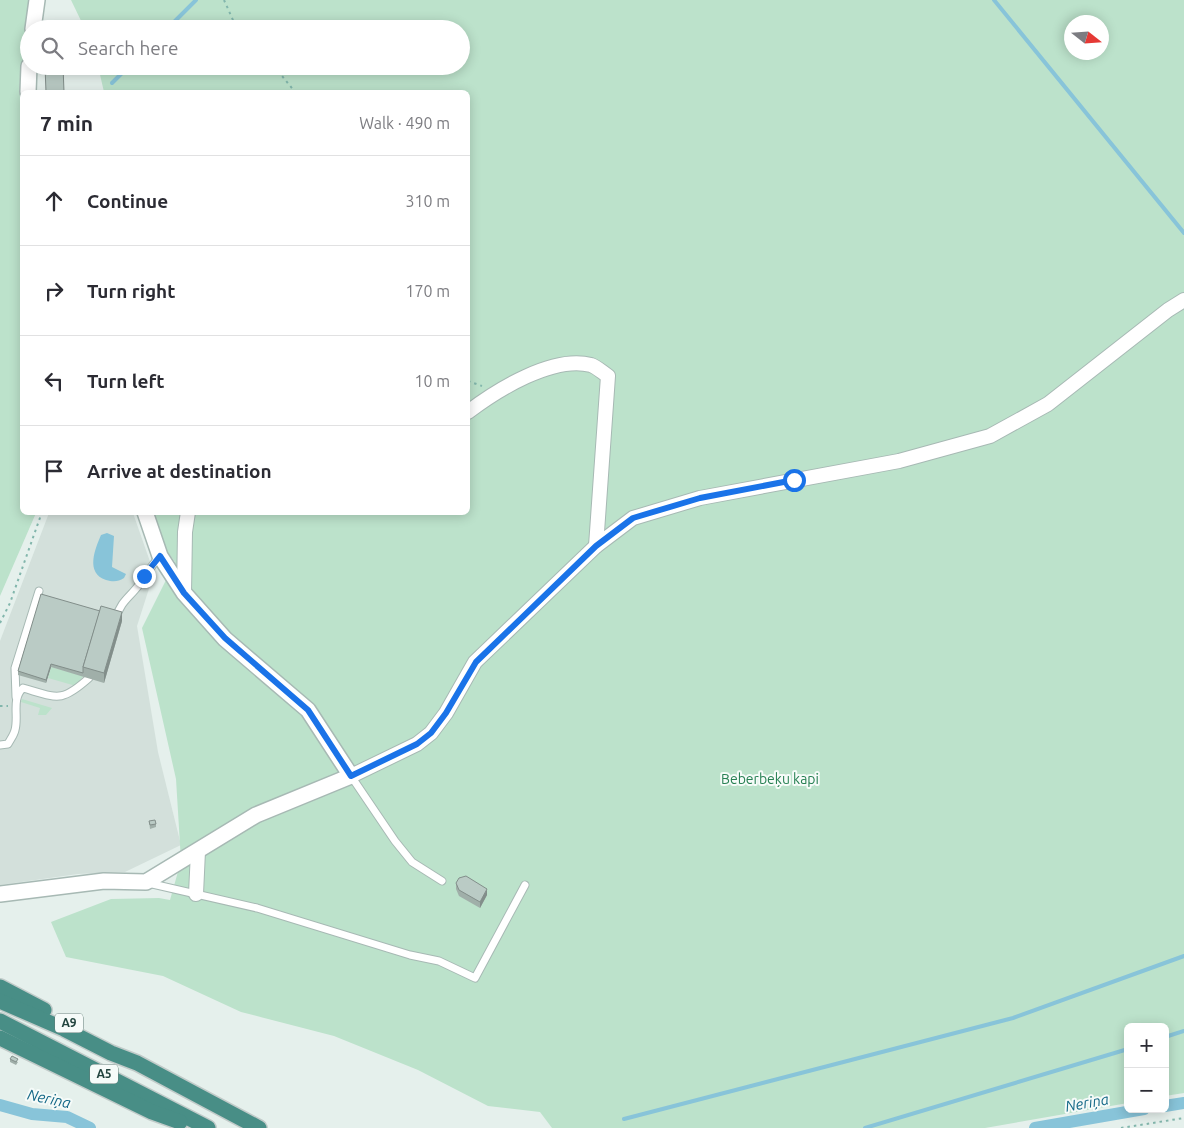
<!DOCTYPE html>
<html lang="en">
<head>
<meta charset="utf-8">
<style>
  body { margin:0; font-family:Ubuntu,sans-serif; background:#f7f7f7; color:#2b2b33 }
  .controls { position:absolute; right:15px; bottom:15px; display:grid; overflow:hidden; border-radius:8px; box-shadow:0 2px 12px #0003 }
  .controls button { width:45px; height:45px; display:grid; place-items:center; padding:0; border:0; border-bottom:1px solid #e1e1e2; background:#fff; color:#2b2b33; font:25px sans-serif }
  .compass { position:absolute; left:1064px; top:15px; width:45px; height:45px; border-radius:50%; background:#fff; box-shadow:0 2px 12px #0003; rotate:107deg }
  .stop { position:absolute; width:15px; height:15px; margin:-11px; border:4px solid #1a73e8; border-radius:50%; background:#fff }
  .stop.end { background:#1a73e8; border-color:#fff; box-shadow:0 1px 5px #0008 }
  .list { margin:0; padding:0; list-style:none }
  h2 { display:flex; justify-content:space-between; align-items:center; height:65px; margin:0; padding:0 20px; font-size:21px }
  h2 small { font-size:16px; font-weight:400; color:#7c7c81 }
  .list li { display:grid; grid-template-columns:32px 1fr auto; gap:15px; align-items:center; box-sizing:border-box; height:90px; padding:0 20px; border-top:1px solid #e1e1e2 }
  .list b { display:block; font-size:19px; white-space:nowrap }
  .list em { font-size:16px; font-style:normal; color:#7c7c81 }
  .icon { flex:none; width:28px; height:28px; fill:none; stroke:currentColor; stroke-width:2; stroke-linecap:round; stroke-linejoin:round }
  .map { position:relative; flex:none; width:1184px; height:1128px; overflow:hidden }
  .search { position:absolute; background:#fff; box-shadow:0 2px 12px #0003; left:20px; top:20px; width:450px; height:55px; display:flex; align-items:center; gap:12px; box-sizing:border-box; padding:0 18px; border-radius:28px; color:#7c7c81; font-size:19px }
  .panel { position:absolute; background:#fff; box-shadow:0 2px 12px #0003; left:20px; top:90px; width:450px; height:425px; border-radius:8px }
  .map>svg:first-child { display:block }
  .built { fill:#d3e0db }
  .green { fill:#bce2cb; fill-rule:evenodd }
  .water { fill:#88c4d9 }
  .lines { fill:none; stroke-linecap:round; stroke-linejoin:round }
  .stream { stroke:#88c4d9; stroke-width:4 }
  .canal { stroke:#88c4d9; stroke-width:12 }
  .service-casing { stroke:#a7b9b4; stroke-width:9 }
  .minor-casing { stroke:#a7b9b4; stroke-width:16 }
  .tertiary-casing { stroke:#a7b9b4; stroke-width:18 }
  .trunk-casing { stroke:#c1cbc9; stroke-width:18 }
  .path { stroke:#82b6ac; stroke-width:2; stroke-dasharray:2.5 4; stroke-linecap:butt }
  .service { stroke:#fff; stroke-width:7 }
  .minor { stroke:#fff; stroke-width:14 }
  .tertiary { stroke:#fff; stroke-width:15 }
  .trunk { stroke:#488e86; stroke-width:15 }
  .wall { fill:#a0afa9 }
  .shaded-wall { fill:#828e8a }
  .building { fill:#bacbc5; stroke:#828e8a }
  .route { stroke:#1a73e8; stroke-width:6 }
  .labels { text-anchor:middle; stroke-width:4; stroke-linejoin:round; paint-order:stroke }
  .shield { fill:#f6fbf9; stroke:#627b76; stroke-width:1 }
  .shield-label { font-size:12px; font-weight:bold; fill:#22443e }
  .park-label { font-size:14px; fill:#278053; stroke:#f6fbf9 }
  .water-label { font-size:15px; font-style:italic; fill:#146887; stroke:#f6fbf9 }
</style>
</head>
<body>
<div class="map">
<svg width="1184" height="1128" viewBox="0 0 1184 1128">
  <rect width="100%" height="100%" fill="#e5f0ec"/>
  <path class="built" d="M49 513H133L154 573 137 626 158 752 181 845 125 872 78 874 0 885V641Z"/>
  <g class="green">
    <path d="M0 0H30L20 103 22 154V512L36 513 0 596Z"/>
    <path d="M71 0H1184V1093L1165 1096V1027H1128V1103L985 1128H552L540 1112 488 1106 418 1070 334 1036 241 1012 163 976 66 957 51 922 111 899 159 898 170 900 181 861 176 779 142 628 175 562 164 547 154 513 468 512V92H104L98 66H461V29H85ZM1072 22H1102V52H1072Z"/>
    <path d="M51 667 83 676 76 686 48 678Z"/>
    <path d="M22 699 52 708 46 715H38L40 708 21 702Z"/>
  </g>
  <path class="water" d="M107 533 114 536 112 567 126 574 124 578C118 582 113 582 106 580 85 573 95 549 101 535Z"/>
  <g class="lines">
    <g class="stream">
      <path d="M994 0 1184 233"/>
      <path d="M167 29 196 0"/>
      <path d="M112 83 129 66"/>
      <path d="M1165 1037 1184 1031"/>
      <path d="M624 1119 1013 1018 1184 956"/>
      <path d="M865 1128 1128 1049"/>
    </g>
    <g class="canal">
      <path d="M0 1105 32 1114 67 1117 90 1128"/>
      <path d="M1165 1106 1184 1103"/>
      <path d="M1035 1128 1144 1109"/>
    </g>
    <g class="service-casing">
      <g id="service">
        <path d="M116 618C121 600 131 597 141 582 147 573 152 565 160 556"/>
        <path d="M16 697 15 668 39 591"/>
        <path d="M0 745 8 744C10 740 14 735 15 730 19 716 11 699 23 688 58 698 61 703 89 678"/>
        <path d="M351 776 395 841 412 862 442 881"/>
        <path d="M148 883 257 908 410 955 439 961 475 978 525 885"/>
      </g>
    </g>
    <g class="minor-casing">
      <g id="minor">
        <path d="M468 412C497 390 553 355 591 365 597 367 603 373 608 376L596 546"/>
        <path d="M184 593 185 532 188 512"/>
        <path d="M351 776 417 744 431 733 446 713 475 662 596 546 633 518 700 498 899 461 990 436 1048 404 1168 310 1184 300"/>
        <path d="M196 894 198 851"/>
      </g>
    </g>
    <g class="tertiary-casing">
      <g id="tertiary">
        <path d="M33 29 37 0"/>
        <path d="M28 92 29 66"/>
        <path d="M0 894 104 881 146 882 256 815 351 776 308 710 225 639 184 593 160 556 145 512"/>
      </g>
    </g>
    <g class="trunk-casing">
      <g id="trunk">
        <path d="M0 987 44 1010"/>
        <path d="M0 1001 64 1029 111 1053 137 1063 259 1128"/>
        <path d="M0 1021 208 1128"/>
        <path d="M0 1038 152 1112 180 1122"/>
      </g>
    </g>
    <g class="path">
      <path d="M224 0 237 29"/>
      <path d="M274 66 295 92"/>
      <path d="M468 381 482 386"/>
      <path d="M0 623 10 603 42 512"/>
      <path d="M0 706H8"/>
      <path d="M1121 1128 1184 1118"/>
    </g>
    <use href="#service" class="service"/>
    <use href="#minor" class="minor"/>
    <use href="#tertiary" class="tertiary"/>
    <use href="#trunk" class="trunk"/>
  </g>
  <g class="wall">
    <path d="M122 621 104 683 51 667 46 683 18 675V671Z"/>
    <path d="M149 821 156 824V827L150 829Z"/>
    <path d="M456 883 487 895 480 908 459 896 456 889Z"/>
    <path d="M10 1059 18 1062 16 1065 10 1062Z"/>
  </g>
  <g class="shaded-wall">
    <path d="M122 612V621L104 683V673Z"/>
    <path d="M51 664V667L46 683V680Z"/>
    <path d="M487 889V895L480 908V902Z"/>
  </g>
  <g class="building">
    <path d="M45 66H63L64 92H46Z"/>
    <path d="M41 594 100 611 83 667V673L51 664 46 680 18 671Z"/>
    <path d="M101 606 122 612 104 673 83 667Z"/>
    <path d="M155 820 156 824 150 825 149 821Z"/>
    <path d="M466 876 487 889 480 902 459 890 456 883 459 878Z"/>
    <path d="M12 1056 18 1059 16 1062 10 1059Z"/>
  </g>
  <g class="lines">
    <path class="route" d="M144 576 160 556 184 593 225 638 308 710 351 776 417 744 431 733 446 713 476 662 596 546 633 518 700 498 794 480"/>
  </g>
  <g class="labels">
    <g class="shield">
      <rect x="55" y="1013.5" width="28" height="19" rx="4"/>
      <rect x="90" y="1064.5" width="28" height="19" rx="4"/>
    </g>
    <g class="shield-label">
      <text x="69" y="1027">A9</text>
      <text x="104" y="1078">A5</text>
    </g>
    <g class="park-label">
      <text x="770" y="784">Beberbeķu kapi</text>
    </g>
    <g class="water-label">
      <text transform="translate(49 1099) rotate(12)" y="5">Neriņa</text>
      <text transform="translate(1087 1103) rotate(-10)" y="5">Neriņa</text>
    </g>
  </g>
</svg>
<div class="controls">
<button>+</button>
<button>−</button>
</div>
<svg class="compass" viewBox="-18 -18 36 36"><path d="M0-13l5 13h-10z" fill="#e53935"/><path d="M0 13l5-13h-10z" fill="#7c7c81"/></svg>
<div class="stop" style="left:794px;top:480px"></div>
<div class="stop end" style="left:144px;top:576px"></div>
<div class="search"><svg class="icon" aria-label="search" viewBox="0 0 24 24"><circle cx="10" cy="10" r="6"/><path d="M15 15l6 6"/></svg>Search here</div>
<section class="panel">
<h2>7 min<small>Walk · 490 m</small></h2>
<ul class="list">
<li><svg class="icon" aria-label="ahead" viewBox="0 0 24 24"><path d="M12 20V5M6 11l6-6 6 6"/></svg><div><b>Continue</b></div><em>310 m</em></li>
<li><svg class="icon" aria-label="right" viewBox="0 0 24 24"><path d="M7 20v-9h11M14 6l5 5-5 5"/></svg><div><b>Turn right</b></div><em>170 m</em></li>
<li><svg class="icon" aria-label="left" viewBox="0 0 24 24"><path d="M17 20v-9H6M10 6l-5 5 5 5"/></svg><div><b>Turn left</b></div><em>10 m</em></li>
<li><svg class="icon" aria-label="arrive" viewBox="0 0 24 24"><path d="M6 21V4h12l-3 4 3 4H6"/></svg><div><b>Arrive at destination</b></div></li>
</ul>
</section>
</div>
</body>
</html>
